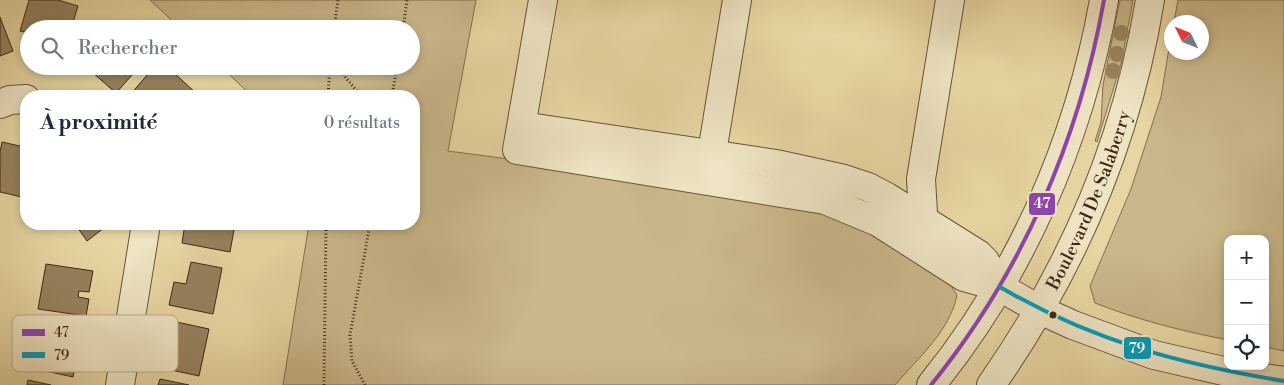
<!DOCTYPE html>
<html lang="fr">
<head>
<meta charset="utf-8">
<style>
  body { margin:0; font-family:"Libre Bodoni",serif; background:#f2f2f3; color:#1f2937 }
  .controls { position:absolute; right:15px; bottom:15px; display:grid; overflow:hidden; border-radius:10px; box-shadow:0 2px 8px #0003 }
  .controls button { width:45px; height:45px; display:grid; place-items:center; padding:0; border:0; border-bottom:1px solid #e0e1e3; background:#fff; color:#1f2937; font:25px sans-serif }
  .compass { position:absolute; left:1164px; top:15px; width:45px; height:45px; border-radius:50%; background:#fff; box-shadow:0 2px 8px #0003; rotate:313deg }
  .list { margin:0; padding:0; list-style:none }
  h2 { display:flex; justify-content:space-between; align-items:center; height:65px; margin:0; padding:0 20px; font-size:21px }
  h2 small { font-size:16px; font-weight:400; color:#747a83 }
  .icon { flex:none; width:28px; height:28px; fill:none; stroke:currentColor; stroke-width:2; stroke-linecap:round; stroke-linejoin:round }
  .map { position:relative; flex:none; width:1284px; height:385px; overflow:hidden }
  .search { position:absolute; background:#fff; box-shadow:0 2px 8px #0003; left:20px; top:20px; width:400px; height:55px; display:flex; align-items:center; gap:12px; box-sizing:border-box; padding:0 18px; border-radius:28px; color:#747a83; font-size:19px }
  .panel { position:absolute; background:#fff; box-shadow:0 2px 8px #0003; left:20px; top:90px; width:400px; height:140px; border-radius:20px }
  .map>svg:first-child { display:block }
  .green { fill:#cab88b; stroke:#84704f }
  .building { fill:#96825e; stroke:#3f2813 }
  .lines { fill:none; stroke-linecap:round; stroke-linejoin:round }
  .minor-casing { stroke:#695437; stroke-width:30 }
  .path { stroke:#3f2813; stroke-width:3; stroke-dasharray:1 2.5; stroke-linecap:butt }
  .minor { stroke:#efe4c3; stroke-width:28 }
  .bus-1-casing { stroke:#efe4c3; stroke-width:8 }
  .bus-2-casing { stroke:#efe4c3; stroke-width:8 }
  .bus-1 { stroke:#8e44ad; stroke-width:4 }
  .bus-2 { stroke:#069cbb; stroke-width:4 }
  .tree { fill:#9a8661 }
  .bus-dot { fill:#3f2813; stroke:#efe4c3; stroke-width:2 }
  .labels { text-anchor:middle; stroke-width:4.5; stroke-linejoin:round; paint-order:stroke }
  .street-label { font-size:18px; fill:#3f2813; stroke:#efe4c3 }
  .key { fill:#efe4c3; stroke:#baac8e; stroke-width:1 }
  .key-label { font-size:14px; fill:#3f2813 }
  .line-badge { stroke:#efe4c3; stroke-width:2 }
  .badge-label { font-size:14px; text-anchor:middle; font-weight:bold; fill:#fff }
</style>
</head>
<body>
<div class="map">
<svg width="1284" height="385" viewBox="0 0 1284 385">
  <rect width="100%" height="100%" fill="#e7d6a3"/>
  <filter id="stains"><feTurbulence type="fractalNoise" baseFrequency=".004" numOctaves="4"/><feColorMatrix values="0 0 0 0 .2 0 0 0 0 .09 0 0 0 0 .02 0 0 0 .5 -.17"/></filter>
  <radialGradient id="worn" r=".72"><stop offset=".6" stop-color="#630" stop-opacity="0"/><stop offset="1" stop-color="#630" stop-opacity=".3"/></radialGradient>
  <g class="green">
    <path d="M150 0H476L448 151 708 185 829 211 889 238 951 286 957 295C950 331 918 358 895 385H283L309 224H414V96H252L220 66H411V29H181Z"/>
    <path d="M1120 0H1133L1121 64 1097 142 1095 141 1101 122 1103 85Z"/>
    <path d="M1178 0H1284V351L1265 347V239H1228V340C1182 331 1138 320 1095 303L1090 286 1131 189 1161 97 1171 36 1172 52H1202V22H1174Z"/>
  </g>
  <g class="building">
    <path d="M29 0H58L78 6 71 29H29V33L20 31Z"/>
    <path d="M0 17 13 51 0 56Z"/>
    <path d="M85 66H140L116 93Z"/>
    <path d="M155 66H176L178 68 174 73 196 93 193 96H129Z"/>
    <path d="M2 142 24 147 22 158 26 159V198L0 192V152Z"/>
    <path d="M75 224H109L87 241Z"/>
    <path d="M185 224H235L230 252 182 243Z"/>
    <path d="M191 262 222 268 213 314 169 305 174 282 186 284Z"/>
    <path d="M46 264 93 271 89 292 79 291 78 297 89 299 86 316 38 309Z"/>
    <path d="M172 321 209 329 199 376 162 368Z"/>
    <path d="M42 322 82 331 73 377 32 368Z"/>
    <path d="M160 379 189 385H158Z"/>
    <path d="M28 380 51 385H27Z"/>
  </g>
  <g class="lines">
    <g class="minor-casing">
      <g id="minor">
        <path d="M543 0 517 150 825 200 878 222 964 277 1000 287 1040 310 1073 325 1154 355 1232 373 1284 381"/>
        <path d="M0 104 10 100 26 99"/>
        <path d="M522 126 776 164 844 179 868 187 887 197 978 254 985 261 1000 287"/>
        <path d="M709 171 737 0"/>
        <path d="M916 232 923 213 921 179 950 0"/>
        <path d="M120 385 146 224"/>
        <path d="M931 385C1021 274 1079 141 1104 0"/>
        <path id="s1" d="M991 385C1073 268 1127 142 1150 0"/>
      </g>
    </g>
    <g class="path">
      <path d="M334 29 338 0"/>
      <path d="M403 29 407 0"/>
      <path d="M336 66 361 96"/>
      <path d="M328 96 330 66"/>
      <path d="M392 96 397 66"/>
      <path d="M324 385 326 224"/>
      <path d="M365 385 352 361 350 335 370 224"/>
    </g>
    <use href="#minor" class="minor"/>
    <g class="bus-1-casing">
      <path id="bus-1" d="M931 385C1021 274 1079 141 1104 0"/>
    </g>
    <g class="bus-2-casing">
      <path id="bus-2" d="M1000 287C1092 341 1180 364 1284 381"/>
    </g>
    <use href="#bus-1" class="bus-1"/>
    <use href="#bus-2" class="bus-2"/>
  </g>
  <g class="tree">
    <circle cx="1121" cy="33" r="8"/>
    <circle cx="1117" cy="54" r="8"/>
    <circle cx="1113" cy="71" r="8"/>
  </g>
  <circle class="bus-dot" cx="1053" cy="315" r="4.5"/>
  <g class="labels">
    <g class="street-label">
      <text dy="6" stroke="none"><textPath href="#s1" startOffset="210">Boulevard De Salaberry</textPath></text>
    </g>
  </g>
  <rect x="12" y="315" width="166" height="57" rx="8" class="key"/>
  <rect x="22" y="329" width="23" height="7" fill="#8e44ad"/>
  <rect x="22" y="352" width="23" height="6" fill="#069cbb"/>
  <g class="key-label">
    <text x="54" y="337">47</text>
    <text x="54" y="360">79</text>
  </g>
  <g class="line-badge">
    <rect x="1028" y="192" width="28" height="24" rx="5" fill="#8e44ad"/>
    <rect x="1123" y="336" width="29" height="24" rx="5" fill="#069cbb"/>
  </g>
  <g class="badge-label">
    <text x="1042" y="208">47</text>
    <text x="1137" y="353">79</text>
  </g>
  <rect width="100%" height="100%" filter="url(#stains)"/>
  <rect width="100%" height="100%" fill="url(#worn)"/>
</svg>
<div class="controls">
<button>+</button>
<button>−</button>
<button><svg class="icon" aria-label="locate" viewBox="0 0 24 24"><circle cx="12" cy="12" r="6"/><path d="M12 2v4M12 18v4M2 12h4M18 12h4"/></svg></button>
</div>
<svg class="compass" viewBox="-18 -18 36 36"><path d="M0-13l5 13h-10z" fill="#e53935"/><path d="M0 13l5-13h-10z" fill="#747a83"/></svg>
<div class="search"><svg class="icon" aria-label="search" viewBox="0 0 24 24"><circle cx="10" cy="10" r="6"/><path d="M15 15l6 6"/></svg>Rechercher</div>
<section class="panel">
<h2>À proximité<small>0 résultats</small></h2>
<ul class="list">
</ul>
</section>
</div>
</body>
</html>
